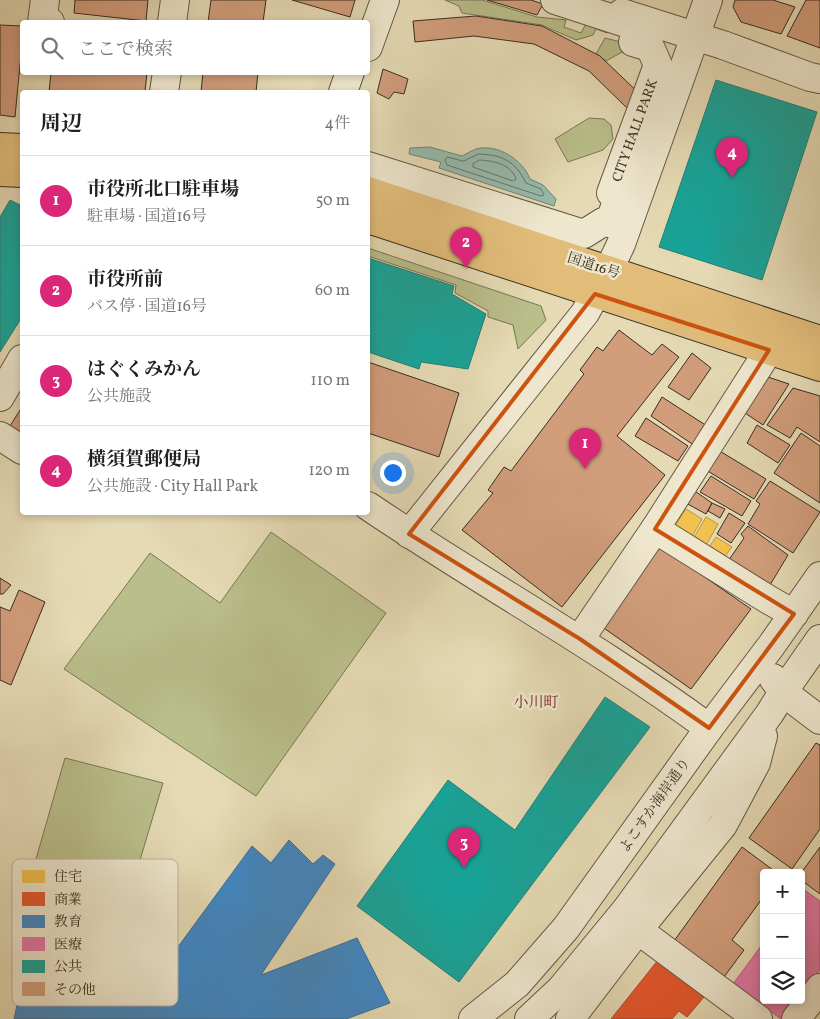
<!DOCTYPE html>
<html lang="ja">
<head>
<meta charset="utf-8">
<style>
  body { margin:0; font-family:Vollkorn,"Noto Serif JP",serif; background:#f2f2f2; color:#222 }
  .controls { position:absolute; right:15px; bottom:15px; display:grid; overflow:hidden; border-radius:5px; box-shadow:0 2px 8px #0003 }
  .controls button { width:45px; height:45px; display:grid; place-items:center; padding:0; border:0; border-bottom:1px solid #e0e0e0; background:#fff; color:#222; font:25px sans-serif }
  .you { position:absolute; left:392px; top:472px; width:18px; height:18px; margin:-12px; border:4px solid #fff; border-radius:50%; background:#1a73e8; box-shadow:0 0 0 8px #1a73e833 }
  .badge { display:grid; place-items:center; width:32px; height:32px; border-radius:50%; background:#db2777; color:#fff; font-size:16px; font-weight:700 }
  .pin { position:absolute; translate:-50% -41px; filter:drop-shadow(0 1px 2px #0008) }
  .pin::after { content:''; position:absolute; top:26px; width:18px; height:15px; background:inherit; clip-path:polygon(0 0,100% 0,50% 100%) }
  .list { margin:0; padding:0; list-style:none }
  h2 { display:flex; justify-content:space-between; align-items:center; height:65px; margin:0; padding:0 20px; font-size:21px }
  h2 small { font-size:16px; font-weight:400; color:#767676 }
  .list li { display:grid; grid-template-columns:32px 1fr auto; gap:15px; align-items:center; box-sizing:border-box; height:90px; padding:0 20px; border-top:1px solid #e0e0e0 }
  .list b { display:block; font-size:19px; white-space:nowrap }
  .list p { margin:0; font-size:16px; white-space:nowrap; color:#767676 }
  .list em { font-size:16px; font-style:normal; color:#767676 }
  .icon { flex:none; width:28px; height:28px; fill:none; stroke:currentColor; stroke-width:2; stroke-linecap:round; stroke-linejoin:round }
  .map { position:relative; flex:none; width:820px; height:1019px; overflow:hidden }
  .search { position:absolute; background:#fff; box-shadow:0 2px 8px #0003; left:20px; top:20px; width:350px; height:55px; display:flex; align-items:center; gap:12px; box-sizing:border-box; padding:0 18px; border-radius:5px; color:#767676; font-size:19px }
  .panel { position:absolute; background:#fff; box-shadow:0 2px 8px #0003; left:20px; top:90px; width:350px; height:425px; border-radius:5px }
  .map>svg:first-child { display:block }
  .green { fill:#b9be8a; stroke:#787656 }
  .water { fill:#96bbad; stroke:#708376 }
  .homes { fill:#f2c14e; stroke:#ba9541 }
  .shops { fill:#e4572e; stroke:#b04b2b }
  .schools { fill:#3f88c5; stroke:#3d6d94 }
  .health { fill:#e377a8; stroke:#b06180 }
  .public { fill:#17a398; stroke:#218075 }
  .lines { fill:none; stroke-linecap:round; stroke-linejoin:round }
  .shore { stroke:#677468; stroke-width:1 }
  .building { fill:#d19d7b; stroke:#382e23 }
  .minor-casing { stroke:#635947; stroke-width:30 }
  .highway-casing { stroke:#382e23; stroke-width:30 }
  .minor { stroke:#eee7ce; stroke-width:28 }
  .highway { stroke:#e2bd7a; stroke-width:28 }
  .marked { fill:none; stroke:#ce530f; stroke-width:4; stroke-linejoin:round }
  .labels { text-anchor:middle; stroke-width:5; stroke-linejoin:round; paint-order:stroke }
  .street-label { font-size:14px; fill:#382e23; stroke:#eee7ce }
  .neighbourhood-label { font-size:15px; fill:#7a1f14; stroke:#eee7ce }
  .key { fill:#eee7ce; stroke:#b7b09b; stroke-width:1 }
  .key-label { font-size:14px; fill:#382e23 }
</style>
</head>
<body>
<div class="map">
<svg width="820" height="1019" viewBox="0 0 820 1019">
  <rect width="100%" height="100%" fill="#e5dab4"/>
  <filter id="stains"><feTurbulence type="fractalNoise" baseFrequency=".004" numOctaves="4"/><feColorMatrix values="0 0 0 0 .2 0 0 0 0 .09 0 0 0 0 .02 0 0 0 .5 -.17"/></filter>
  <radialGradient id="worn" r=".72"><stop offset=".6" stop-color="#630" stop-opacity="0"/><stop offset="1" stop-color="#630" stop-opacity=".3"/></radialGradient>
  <g class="green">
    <path d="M445 0H482L537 17 566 20 564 27 581 33 586 24 609 31 607 33 596 29 593 35 576 40 542 25 462 13 459 6Z"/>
    <path d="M605 38 625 43 624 51 606 61 596 54Z"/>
    <path d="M589 118 604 119 611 125 613 139 603 150 568 162 555 139Z"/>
    <path d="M368 248 541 306 546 320 518 349 513 325 488 317V311L455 293 456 285 368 256Z"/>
    <path d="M271 532 386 613 256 796 64 669 150 553 220 603Z"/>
    <path d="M65 758 163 783 115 944 20 915Z"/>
  </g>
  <path class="water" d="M430 147 462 156C466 154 471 151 476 149 497 143 523 160 530 179L543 185 556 199 554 206 439 168 441 162 409 154 410 148Z"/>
  <g class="homes">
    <path d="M686 509 702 519 691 538 674 527Z"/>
    <path d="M706 517 718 524 705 547 693 539Z"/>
    <path d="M716 537 732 547 722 560 707 550Z"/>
  </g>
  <path class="shops" d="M658 960 704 997 687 1017 679 1011 672 1019H611Z"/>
  <path class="schools" d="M289 840 313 864 323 855 335 864 261 975 357 938 390 1003 346 1019H14L29 949 161 970 252 846 271 863Z"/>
  <g class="health">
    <path d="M803 889 820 901V970L801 995V892Z"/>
    <path d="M764 942V1000H797L783 1019H781L733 984Z"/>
  </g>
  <g class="public">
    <path d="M716 80 817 112 762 280 659 247Z"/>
    <path d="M10 200 22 206V317L0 352V217Z"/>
    <path d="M368 258 454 286 452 294 486 314 468 369 421 362 419 369 368 352Z"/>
    <path d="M605 697 650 727 459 982 357 906 448 780 515 830Z"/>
  </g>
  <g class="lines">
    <g class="shore">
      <path d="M479 154C503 155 515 161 526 183L541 189 544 195 541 196 447 165 445 160 447 157 463 161Z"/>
      <path d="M480 160C494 161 511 164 516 179L513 181 473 167V164Z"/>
    </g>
  </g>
  <g class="building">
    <path d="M75 0H148L146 21 74 13Z"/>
    <path d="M211 0H266L263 22H208Z"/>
    <path d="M292 0H355L350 17Z"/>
    <path d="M487 0H531L543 4 537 15Z"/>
    <path d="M735 0H773L795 7 781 34 741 22 733 7Z"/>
    <path d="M806 0H820V48L787 36Z"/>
    <path d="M476 16 542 26 600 56 644 98 628 109 589 71 534 44 474 36 415 42 413 21Z"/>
    <path d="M0 25 22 26V44L15 117 0 115Z"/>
    <path d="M383 69 408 79 404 94 394 92 389 99 377 93Z"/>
    <path d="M51 72H147L145 92H49Z"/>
    <path d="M203 72H258L256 92H201Z"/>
    <path d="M619 330 652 355 662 344 679 357 617 436 665 475 562 607 462 530 493 493 488 490 504 467 511 471 584 374 580 370 597 347 603 351Z"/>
    <path d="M692 353 711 368 689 400 668 387Z"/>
    <path d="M368 362 459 393 439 457 368 433Z"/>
    <path d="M765 376 789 384 763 425 742 411Z"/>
    <path d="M793 388 820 396V442L797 427 790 438 767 425Z"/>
    <path d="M662 397 707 426 695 446 651 416Z"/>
    <path d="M22 407V434L10 426Z"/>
    <path d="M646 418 688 446 678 461 635 436Z"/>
    <path d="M757 425 790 445 778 463 747 443Z"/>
    <path d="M801 433 820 446V503L774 473Z"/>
    <path d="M718 450 766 479 754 499 706 470Z"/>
    <path d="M711 476 751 501 742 516 700 492Z"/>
    <path d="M770 481 820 512 793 553 748 524 760 504 756 501Z"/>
    <path d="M692 489 712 503 706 514 684 502Z"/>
    <path d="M712 503 725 509 720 518 708 511Z"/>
    <path d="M729 513 745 523 731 543 717 534Z"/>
    <path d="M748 526 788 555 767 590 726 564 744 538 741 534Z"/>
    <path d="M657 544 751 609 691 689 598 624Z"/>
    <path d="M0 578 11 585 3 594H0Z"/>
    <path d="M19 590 45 602 11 685 0 680V607L10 611Z"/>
    <path d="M816 743 820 745V829L792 869 749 838Z"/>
    <path d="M742 847 777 873H764V896L732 940 744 950 724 977 674 941Z"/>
    <path d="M820 847V894L801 880V873Z"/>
  </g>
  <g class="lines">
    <g class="minor-casing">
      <g id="minor">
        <path d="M45 0 42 22H50"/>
        <path d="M622 13 723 45 810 77 820 79"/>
        <path d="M172 22 175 0"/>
        <path d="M368 47 385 0"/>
        <path d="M164 92 167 72"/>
        <path d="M343 92 350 72"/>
        <path d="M368 166 584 234 603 222 609 223 619 196 611 193 658 65 650 47 633 42 638 27 555 0"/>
        <path d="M0 397 22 359"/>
        <path d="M0 436 22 450"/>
        <path d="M368 506C480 582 599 647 709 728"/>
        <path d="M655 529 769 600 794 614"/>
        <path d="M409 534 585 313C598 290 610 268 621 244L708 0"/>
        <path d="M580 639 655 529 769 350"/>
        <path d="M773 678 783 692 820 720"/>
        <path d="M638 930 758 1019"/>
        <path d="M473 1019 517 984 566 928 709 728 771 646 820 576"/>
        <path d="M529 1019 561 989 626 910 770 713 783 692 820 639"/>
        <path d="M570 1019 638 930 723 825 756 763 763 736"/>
        <path d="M796 1019 820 988"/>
      </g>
    </g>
    <g class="highway-casing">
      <g id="highway">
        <path d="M0 147 22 148"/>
        <path d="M0 172 22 173"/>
        <path d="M368 191 820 340"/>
        <path d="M368 219 820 367"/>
      </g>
    </g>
    <use href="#minor" class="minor"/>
    <use href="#highway" class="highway"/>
  </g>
  <path class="marked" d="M595 294 769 350 655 529 794 614 709 728 580 639 409 534Z"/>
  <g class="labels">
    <g class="street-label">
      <text transform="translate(634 130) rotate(-70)" y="5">CITY HALL PARK</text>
      <text transform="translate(594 265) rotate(18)" y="5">国道16号</text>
      <text transform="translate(654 805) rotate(-55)" y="5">よこすか海岸通り</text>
    </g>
    <g class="neighbourhood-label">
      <text x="536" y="707">小川町</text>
    </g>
  </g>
  <rect x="12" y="859" width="166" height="147" rx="8" class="key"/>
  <rect x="22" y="870" width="23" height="13" fill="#f2c14e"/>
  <rect x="22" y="892" width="23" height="14" fill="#e4572e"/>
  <rect x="22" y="915" width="23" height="13" fill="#3f88c5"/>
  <rect x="22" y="937" width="23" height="14" fill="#e377a8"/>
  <rect x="22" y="960" width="23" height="13" fill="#17a398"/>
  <rect x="22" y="982" width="23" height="14" fill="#d19d7b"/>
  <g class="key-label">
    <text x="54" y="881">住宅</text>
    <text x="54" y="904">商業</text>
    <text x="54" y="926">教育</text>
    <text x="54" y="949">医療</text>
    <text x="54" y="971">公共</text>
    <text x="54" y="994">その他</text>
  </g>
  <rect width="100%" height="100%" filter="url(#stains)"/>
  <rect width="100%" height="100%" fill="url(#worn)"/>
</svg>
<div class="controls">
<button>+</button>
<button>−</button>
<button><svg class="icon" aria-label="layers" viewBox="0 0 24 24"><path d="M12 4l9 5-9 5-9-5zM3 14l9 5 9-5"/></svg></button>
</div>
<div class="you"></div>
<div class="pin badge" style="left:585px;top:469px">1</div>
<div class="pin badge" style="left:466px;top:268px">2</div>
<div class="pin badge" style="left:464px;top:868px">3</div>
<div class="pin badge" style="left:732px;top:178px">4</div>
<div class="search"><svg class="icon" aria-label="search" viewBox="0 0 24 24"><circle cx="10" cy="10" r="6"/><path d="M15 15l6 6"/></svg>ここで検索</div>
<section class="panel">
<h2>周辺<small>4件</small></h2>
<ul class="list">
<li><span class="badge">1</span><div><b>市役所北口駐車場</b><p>駐車場 · 国道16号</p></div><em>50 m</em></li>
<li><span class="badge">2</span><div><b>市役所前</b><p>バス停 · 国道16号</p></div><em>60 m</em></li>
<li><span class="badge">3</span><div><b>はぐくみかん</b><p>公共施設</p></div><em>110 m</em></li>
<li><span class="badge">4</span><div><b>横須賀郵便局</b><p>公共施設 · City Hall Park</p></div><em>120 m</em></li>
</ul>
</section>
</div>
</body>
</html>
